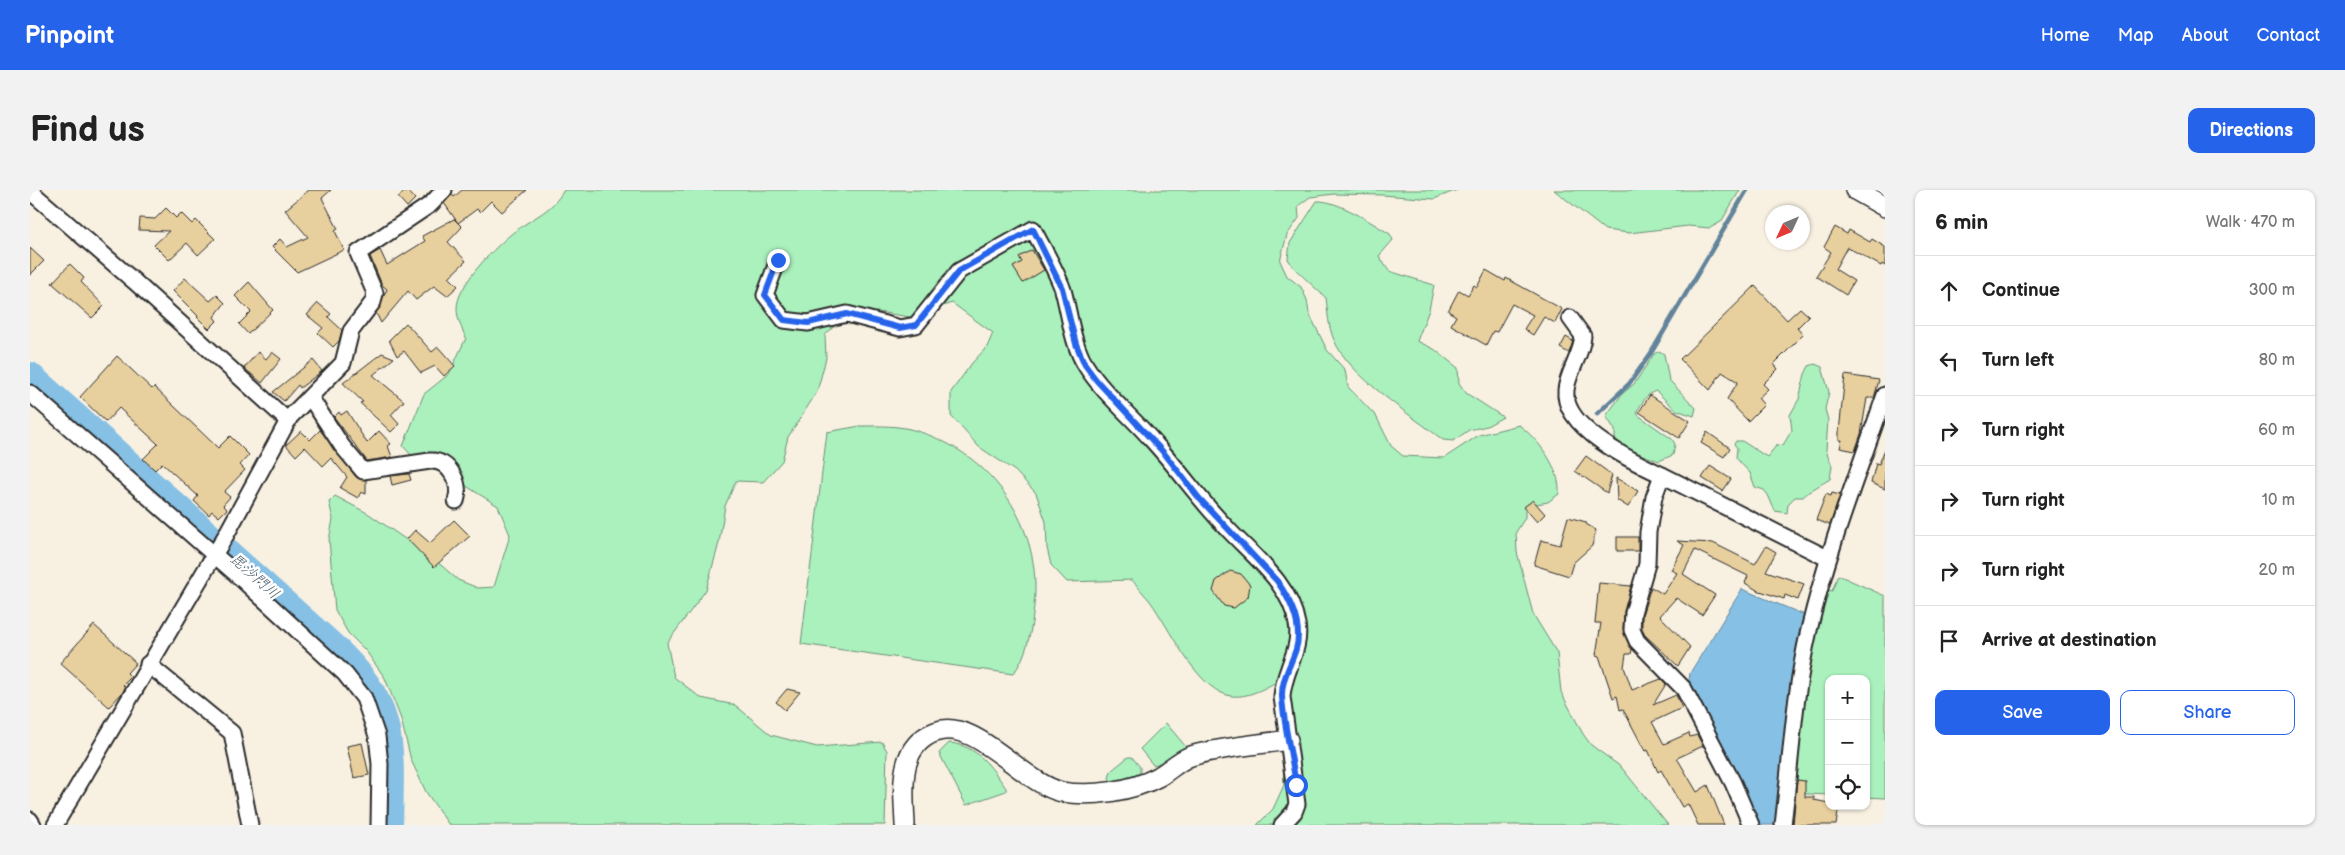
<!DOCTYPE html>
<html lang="en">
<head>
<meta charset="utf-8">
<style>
  body { margin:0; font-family:"Balsamiq Sans","Klee One",sans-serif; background:#f2f2f2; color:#222 }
  .controls { position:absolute; right:15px; bottom:15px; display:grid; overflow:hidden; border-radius:10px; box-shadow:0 1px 4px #0004 }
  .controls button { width:45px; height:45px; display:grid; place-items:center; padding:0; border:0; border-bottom:1px solid #e0e0e0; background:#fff; color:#222; font:25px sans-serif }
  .compass { position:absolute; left:1735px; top:15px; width:45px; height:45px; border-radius:50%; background:#fff; box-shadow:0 1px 4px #0004; rotate:226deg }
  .stop { position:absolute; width:15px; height:15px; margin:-11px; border:4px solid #2563eb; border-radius:50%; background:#fff }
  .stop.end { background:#2563eb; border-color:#fff; box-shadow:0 1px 5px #0008 }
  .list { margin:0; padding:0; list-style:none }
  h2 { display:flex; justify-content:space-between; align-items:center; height:65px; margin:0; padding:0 20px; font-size:21px }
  h2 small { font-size:16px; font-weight:400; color:#767676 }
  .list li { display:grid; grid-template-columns:32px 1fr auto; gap:15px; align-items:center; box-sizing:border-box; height:70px; padding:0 20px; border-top:1px solid #e0e0e0 }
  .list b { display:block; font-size:19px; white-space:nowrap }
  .list em { font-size:16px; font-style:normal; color:#767676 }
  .actions { display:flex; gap:10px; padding:15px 20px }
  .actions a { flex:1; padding:11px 0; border:1px solid #2563eb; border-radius:10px; text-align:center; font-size:18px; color:#2563eb }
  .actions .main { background:#2563eb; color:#fff }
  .icon { flex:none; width:28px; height:28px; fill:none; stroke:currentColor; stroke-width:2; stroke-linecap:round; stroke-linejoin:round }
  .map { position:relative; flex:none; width:1855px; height:635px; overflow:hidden; border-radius:10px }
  header { display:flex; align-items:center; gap:30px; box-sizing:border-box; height:70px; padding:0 25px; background:#2563eb; color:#fff }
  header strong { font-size:24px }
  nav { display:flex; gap:28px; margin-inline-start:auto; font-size:18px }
  .intro { display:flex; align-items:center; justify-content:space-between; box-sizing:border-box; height:120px; padding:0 30px }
  h1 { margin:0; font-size:35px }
  .button { padding:12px 22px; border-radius:10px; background:#2563eb; color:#fff; font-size:18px; font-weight:700 }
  main { display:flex; gap:30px; padding:0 30px }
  aside { flex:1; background:#fff; border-radius:10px; box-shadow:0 1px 4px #0004 }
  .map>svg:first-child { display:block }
  .green { fill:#aaf1bd; stroke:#6a8e74 }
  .water { fill:#86c0e5; stroke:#62849b }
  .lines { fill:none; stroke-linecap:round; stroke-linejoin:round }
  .stream { stroke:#62849b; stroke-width:4.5 }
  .river { stroke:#86c0e5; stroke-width:26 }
  .building { fill:#e8cf9e; stroke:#2b2b2b }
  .minor-casing { stroke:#2b2b2b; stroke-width:19 }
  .tertiary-casing { stroke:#2b2b2b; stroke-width:22 }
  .minor { stroke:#fff; stroke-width:15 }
  .tertiary { stroke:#fff; stroke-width:19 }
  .route { stroke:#2563eb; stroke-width:6 }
  .labels { text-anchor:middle; stroke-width:5; stroke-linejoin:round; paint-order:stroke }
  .water-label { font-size:15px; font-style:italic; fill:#4b5f6c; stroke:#fff }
</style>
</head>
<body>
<header>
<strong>Pinpoint</strong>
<nav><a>Home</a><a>Map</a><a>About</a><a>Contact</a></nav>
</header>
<div class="intro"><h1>Find us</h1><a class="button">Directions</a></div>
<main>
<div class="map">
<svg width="1855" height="635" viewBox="0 0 1855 635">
  <rect width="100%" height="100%" fill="#f8f1e2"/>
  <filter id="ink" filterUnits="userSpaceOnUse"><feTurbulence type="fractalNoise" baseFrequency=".02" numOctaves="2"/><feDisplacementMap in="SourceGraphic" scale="10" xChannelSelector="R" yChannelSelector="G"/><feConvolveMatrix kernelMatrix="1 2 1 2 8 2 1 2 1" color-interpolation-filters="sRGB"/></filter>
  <g filter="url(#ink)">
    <g class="green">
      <path d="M534 0H1427L1404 9 1352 5 1304 4 1280 7 1268 16 1269 28 1257 45 1250 71 1257 86 1271 97 1277 110 1279 123 1297 160 1315 180 1318 197 1346 226 1361 256 1373 266 1414 268 1449 245 1489 235C1509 250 1531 279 1529 304L1518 312 1495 316V328L1486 342 1487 362 1503 424 1527 463 1531 502 1553 544 1561 555 1591 577 1638 635H1227L1243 619 1254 595 1253 572 1262 550 1248 491C1234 499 1214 510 1197 505 1165 496 1139 437 1120 411 1114 404 1108 397 1102 390L1037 392 1021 375 1017 358 1016 332 1006 303 985 281 949 257 921 226V202L942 173 957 157 963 143 922 113 880 127 848 122 812 129 795 145 796 168 787 202 758 247 752 271 733 292 706 291 695 316 689 353 676 400 637 453 644 487 671 508 705 515 741 545 787 557 852 552 857 561 855 635H419L396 602 381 570 371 529 355 488 336 461 318 443 305 420 299 350 303 329 299 312 305 306 339 324 404 369 428 390 448 398 464 397 480 345 468 316 417 284 391 276 373 256 394 204 419 184 436 148C432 139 427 129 427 119 426 95 467 55 485 41 505 26 521 22 534 0Z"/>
      <path d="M1524 0H1710L1691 32 1680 38 1658 36 1599 43 1575 40Z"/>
      <path d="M1287 11C1308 10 1342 33 1360 44L1363 50 1349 66 1359 81 1404 95 1399 120 1387 151 1404 159 1428 178 1429 193 1436 203 1473 227 1457 236 1439 240 1423 251 1413 250C1381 225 1319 186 1304 150 1298 136 1298 123 1296 108L1264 78 1258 69 1260 53Z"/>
      <path d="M1629 161 1634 164 1639 190 1666 218 1664 226 1646 220 1626 201C1615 204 1613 213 1607 221L1608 225 1642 249 1645 254 1643 265 1629 271 1594 258 1585 248V240L1576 226 1592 204 1604 194 1624 164Z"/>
      <path d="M1785 174 1792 177 1799 202 1795 219 1798 230 1796 260 1802 276 1800 289C1792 294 1780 300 1773 307H1765L1758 314 1757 323 1745 321 1738 305 1734 300 1725 297 1720 283 1706 268 1707 258 1704 254 1706 251H1712L1737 267 1746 256 1753 255 1762 240 1760 225 1769 209 1775 184 1779 176Z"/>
      <path d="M830 236C849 236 869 235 887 241 963 264 1013 337 1004 416 1002 438 997 467 983 484L771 454 797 242Z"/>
      <path d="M1808 385 1855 406V608L1836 607V489H1799V605L1760 603 1769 516 1794 399 1802 401Z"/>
      <path d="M1136 533 1156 557C1147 561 1130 575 1123 575L1110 559Z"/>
      <path d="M919 553C947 555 961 577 976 598V601L936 615 909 563Z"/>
      <path d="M1098 567H1102L1110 577V583L1088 593H1082L1079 588 1081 581Z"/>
    </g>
    <path class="water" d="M1712 399 1777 426 1756 537 1745 635H1724L1658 497 1660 483Z"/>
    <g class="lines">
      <path class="stream" d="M1567 224 1599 194 1621 163 1717 0"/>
      <path class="river" d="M0 185 301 454C367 514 362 552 360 635"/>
    </g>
    <g class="building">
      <path d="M279 0H301L292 8 308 39 305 41 314 60 267 82 242 57 250 49 257 57 278 47 255 20Z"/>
      <path d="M377 0 385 9 377 17 368 7Z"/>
      <path d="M432 0H497L472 22 461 11 450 22 447 19 428 33 414 13 422 5 424 7Z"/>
      <path d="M136 18 146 28 151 23 162 34 166 30 185 49 168 65 157 53 139 70 124 55 139 41 109 40 110 28 125 29Z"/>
      <path d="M424 29 432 37 418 52 436 71 419 87 428 96 417 106 404 96 386 110 378 101 351 133 346 123 357 99 352 95 340 66 350 60 357 75 395 51 392 46Z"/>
      <path d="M1805 37 1817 44 1819 40 1840 52 1842 49 1855 57V76L1852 74 1851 76 1817 57 1805 79 1824 91 1816 105 1786 86 1801 62 1794 57Z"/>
      <path d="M0 58 14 71 0 85Z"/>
      <path d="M1002 60 1014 80 993 93 983 77 992 72 989 67Z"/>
      <path d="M40 74 54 88 51 92 74 116 62 128 22 93Z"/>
      <path d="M1456 80 1475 91 1476 88 1532 119 1525 133 1514 127 1503 145 1494 139 1503 125 1482 114 1467 142 1463 141 1456 155 1421 135 1426 126 1418 121 1429 100 1438 105 1444 95 1447 97Z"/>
      <path d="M155 88 180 111 187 105 195 113 184 127 187 131 179 139 167 127 168 126 143 101Z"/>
      <path d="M219 92 243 120 218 144 209 134 221 122 205 106Z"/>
      <path d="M1725 96 1757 130 1770 118 1779 126 1767 138 1773 145 1744 174 1748 179 1733 194 1738 199 1728 208 1734 215 1718 231 1697 209 1708 192 1692 182 1680 200 1650 169Z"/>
      <path d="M288 113 301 124 298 127 312 140 309 151 303 157 288 143 293 138 277 125Z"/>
      <path d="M376 133 402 162 408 157 425 176 414 186 405 176 391 183 374 161 367 166 359 150Z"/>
      <path d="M1536 147 1543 151 1539 163 1530 158Z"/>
      <path d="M228 162 236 169 242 162 251 169 232 193 214 178Z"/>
      <path d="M352 163 364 168 343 185 374 211 361 225 369 234 361 242 330 213 333 212 313 193Z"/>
      <path d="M87 166 122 199 124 197 188 258 200 246 219 265 210 275 215 280 194 302 200 307 193 315 197 319 189 327 182 321 179 325 164 311 168 306 132 273 125 280 113 269 128 254 89 218 76 232 50 207Z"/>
      <path d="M283 170 292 181 270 198 268 195 254 211 243 202Z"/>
      <path d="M1815 185 1849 190 1844 208H1837L1831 244 1825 261 1810 258 1812 250H1809V242Z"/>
      <path d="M1620 205 1660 231 1649 248 1609 222Z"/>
      <path d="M317 221 337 253 349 241 361 254 358 256 362 267 337 271 304 227 309 222 311 225Z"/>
      <path d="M290 240 326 287 336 290V304L331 302 328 308 310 298 317 287 301 268 293 276 275 257 266 266 256 255 271 241 280 250Z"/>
      <path d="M1677 242 1700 258 1694 267 1671 253Z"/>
      <path d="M1855 259V299L1841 293 1846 273 1849 274Z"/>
      <path d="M1556 266 1582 285 1577 303 1545 281Z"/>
      <path d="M1680 276 1701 289 1693 301 1672 288Z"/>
      <path d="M379 284 381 290 362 295 360 286Z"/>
      <path d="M1586 288 1608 301 1598 317 1587 310Z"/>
      <path d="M1802 303 1810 305 1800 335 1786 330 1796 304 1801 306Z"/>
      <path d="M1503 310 1515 324 1507 332 1494 317Z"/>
      <path d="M1538 327 1556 332V334L1566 340 1562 356 1543 373 1539 386 1504 375 1511 350 1530 355Z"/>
      <path d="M424 330 440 346 404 377 377 349 385 340 400 353Z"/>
      <rect x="1587" y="347" width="21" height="14"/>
      <path d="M1647 351 1683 353 1725 374 1736 356 1746 362 1736 381 1774 394 1768 410 1755 405 1754 409 1727 400 1715 393 1718 386 1665 360 1653 384 1685 405 1672 425 1646 408 1630 426 1660 457 1648 476 1615 445 1612 438V425L1621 397 1633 404 1647 383 1641 380 1654 355Z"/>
      <path d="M1200 381 1211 384 1220 395 1218 407 1204 418 1194 416 1183 401 1186 391Z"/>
      <path d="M1569 393 1601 396 1594 421 1593 439 1602 459 1601 464H1596L1594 477 1602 500 1631 489 1636 494 1623 515 1646 505 1652 518 1622 532 1634 554 1659 543 1660 547 1667 545 1673 556 1647 568 1667 602 1678 595 1694 635H1668L1658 614 1652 617 1631 580 1628 582 1618 560 1615 561 1593 519 1590 520 1587 506 1583 508 1569 466 1566 465 1571 433H1565Z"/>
      <path d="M64 435 106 473 97 483 101 487 93 495 95 497 93 502 79 517 30 473Z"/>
      <path d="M757 499 770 502 755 520 746 512Z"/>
      <path d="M332 553 339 585 324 588 317 556Z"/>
      <path d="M1767 590 1775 591V607H1784V610L1799 613V616H1809L1806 635H1763Z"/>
    </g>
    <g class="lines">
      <g class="minor-casing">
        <g id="minor">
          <path d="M0 1 105 92 258 231"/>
          <path d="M748 70 735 105 754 130 778 133 817 124 870 138 886 135 929 81 1003 39C1013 59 1026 79 1033 100 1040 125 1042 154 1056 176 1073 203 1100 225 1121 249 1147 277 1168 308 1194 335 1221 365 1260 392 1267 434 1272 460 1253 481 1252 507L1267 614 1264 622 1252 635"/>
          <path d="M1540 128 1553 146C1552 165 1538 181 1536 200 1532 238 1604 272 1632 285"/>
          <path d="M0 203 204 382 315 484 334 508 347 546 350 574 349 635"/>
          <path d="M280 207 312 256 333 281 400 271C419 269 432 294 426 311"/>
          <path d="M118 474 202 543 220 635"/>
          <path d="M0 630 3 635"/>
          <path d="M25 635 196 345 260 227 313 173 321 141 343 112 345 103 328 63 401 14 414 0"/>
          <path d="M1721 635 1703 593 1654 499 1607 451 1602 440 1603 423 1617 374 1618 342 1624 307 1632 285 1797 368"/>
          <path d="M1753 635C1761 570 1764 504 1779 440 1798 359 1828 283 1855 205"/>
        </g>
      </g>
      <g class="tertiary-casing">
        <g id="tertiary">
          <path d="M1825 0 1855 17"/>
          <path d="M875 635C874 601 866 557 905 542 945 526 993 594 1032 602 1062 607 1102 601 1128 587 1139 581 1149 570 1161 566 1191 557 1227 555 1258 550"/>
        </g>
      </g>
      <use href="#minor" class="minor"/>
      <use href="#tertiary" class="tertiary"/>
    </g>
  </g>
  <g class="lines" filter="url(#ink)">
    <path class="route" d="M748 70 735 105 754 130 778 133 817 124 870 138 886 135 929 81 1003 39 1032 98 1046 154 1055 175 1067 191 1134 263 1169 308 1247 391C1261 411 1273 435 1266 459 1261 475 1251 490 1252 507 1254 537 1262 566 1266 595"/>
  </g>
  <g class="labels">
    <g class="water-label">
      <text transform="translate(225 386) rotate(42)" y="5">毘沙門川</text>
    </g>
  </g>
</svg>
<div class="controls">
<button>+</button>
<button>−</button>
<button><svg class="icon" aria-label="locate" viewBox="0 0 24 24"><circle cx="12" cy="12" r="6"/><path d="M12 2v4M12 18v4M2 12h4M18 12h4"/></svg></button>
</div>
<svg class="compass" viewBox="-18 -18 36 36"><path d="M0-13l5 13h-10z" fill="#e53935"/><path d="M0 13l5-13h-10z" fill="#767676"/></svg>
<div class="stop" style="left:1266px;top:595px"></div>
<div class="stop end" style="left:748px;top:70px"></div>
</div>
<aside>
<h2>6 min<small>Walk · 470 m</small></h2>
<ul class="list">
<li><svg class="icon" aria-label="ahead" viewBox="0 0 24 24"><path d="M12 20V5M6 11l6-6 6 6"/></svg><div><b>Continue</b></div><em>300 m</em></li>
<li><svg class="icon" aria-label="left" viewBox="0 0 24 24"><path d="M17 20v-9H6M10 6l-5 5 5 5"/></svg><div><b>Turn left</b></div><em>80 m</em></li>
<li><svg class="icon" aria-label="right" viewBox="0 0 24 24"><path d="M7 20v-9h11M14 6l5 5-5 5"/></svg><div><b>Turn right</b></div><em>60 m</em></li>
<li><svg class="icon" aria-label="right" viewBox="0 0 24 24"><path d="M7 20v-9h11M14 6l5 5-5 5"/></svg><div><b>Turn right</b></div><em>10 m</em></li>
<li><svg class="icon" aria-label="right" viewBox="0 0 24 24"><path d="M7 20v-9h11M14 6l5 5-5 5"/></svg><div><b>Turn right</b></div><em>20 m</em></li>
<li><svg class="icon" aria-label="arrive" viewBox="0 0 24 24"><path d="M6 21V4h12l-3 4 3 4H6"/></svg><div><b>Arrive at destination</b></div></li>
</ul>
<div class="actions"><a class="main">Save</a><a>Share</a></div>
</aside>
</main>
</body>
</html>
